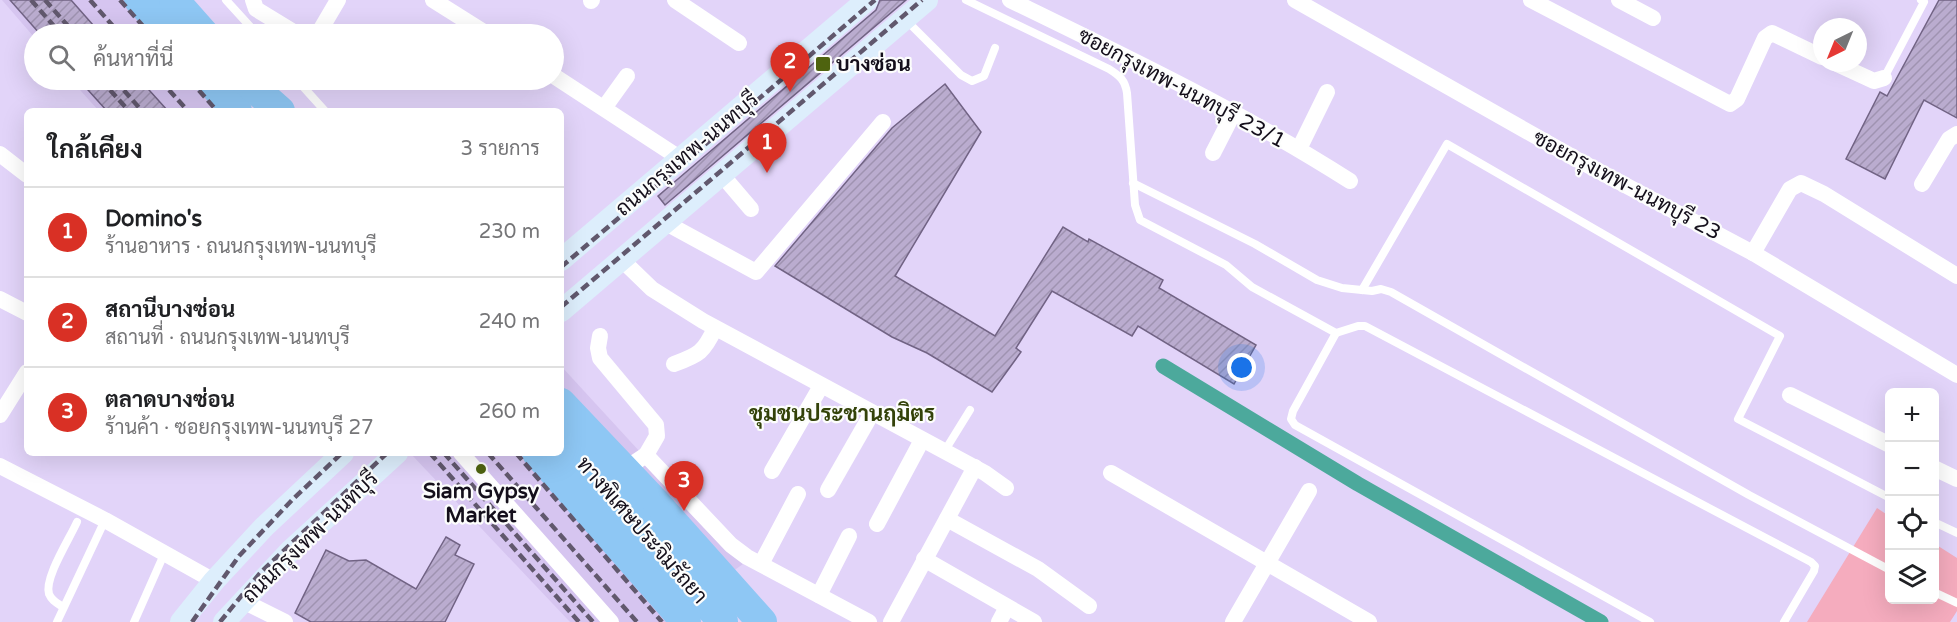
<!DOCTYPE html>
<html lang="th">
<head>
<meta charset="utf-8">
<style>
  body { margin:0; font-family:"Varela Round",Sarabun,sans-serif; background:#f2f2f2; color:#202124 }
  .controls { position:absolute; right:18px; bottom:18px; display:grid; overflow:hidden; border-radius:9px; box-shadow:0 6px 24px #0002 }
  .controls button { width:54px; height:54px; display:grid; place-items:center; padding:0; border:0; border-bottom:2px solid #e0e0e0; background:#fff; color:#202124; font:30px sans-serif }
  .compass { position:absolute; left:1813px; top:18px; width:54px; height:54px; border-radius:50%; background:#fff; box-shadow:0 6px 24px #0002; rotate:223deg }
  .you { position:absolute; left:1242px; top:368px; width:21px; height:21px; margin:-15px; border:4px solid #fff; border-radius:50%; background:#1a73e8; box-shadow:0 0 0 9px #1a73e833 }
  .badge { display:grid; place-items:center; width:39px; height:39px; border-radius:50%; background:#d93025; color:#fff; font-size:20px; font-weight:700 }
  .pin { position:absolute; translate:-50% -50px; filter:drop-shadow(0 2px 3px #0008) }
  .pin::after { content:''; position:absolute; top:32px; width:21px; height:18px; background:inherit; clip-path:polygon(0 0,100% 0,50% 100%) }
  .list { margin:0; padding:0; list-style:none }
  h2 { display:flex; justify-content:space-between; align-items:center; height:78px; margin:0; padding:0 24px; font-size:26px }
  h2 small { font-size:20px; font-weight:400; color:#757577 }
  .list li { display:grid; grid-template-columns:39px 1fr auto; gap:18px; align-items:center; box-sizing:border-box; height:90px; padding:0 24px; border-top:2px solid #e0e0e0 }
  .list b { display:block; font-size:22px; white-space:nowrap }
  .list p { margin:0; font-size:20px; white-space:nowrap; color:#757577 }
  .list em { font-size:20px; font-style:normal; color:#757577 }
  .icon { flex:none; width:33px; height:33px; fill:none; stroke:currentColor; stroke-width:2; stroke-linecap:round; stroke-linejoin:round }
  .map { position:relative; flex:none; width:1957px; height:622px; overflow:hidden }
  .search { position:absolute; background:#fff; box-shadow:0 6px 24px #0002; left:24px; top:24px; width:540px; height:66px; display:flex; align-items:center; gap:15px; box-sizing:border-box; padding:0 21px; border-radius:33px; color:#757577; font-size:22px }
  .panel { position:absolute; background:#fff; box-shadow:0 6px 24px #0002; left:24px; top:108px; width:540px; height:348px; border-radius:9px }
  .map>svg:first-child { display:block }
  .built { fill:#d6c5f0 }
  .park { fill:#f5acbe }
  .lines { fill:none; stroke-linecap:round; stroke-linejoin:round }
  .canal { stroke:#4ca99c; stroke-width:15 }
  .building { fill:url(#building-hatch); stroke:#716384; stroke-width:1.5 }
  .lane { stroke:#fff; stroke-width:8 }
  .street { stroke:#fff; stroke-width:16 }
  .secondary { stroke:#ddeefc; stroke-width:22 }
  .highway { stroke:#8ec7f4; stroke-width:30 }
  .rail { stroke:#61586d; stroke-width:4.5; stroke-dasharray:9 4.5; stroke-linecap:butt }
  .poi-dot { fill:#4e630f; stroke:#fcfdfc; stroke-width:2 }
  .labels { text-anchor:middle; stroke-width:4.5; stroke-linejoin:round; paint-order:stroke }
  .poi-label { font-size:21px; font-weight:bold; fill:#140f1b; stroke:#fcfdfc; text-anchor:start }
  .street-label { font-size:21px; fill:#140f1b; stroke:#fcfdfc }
  .neighbourhood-label { font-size:22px; font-weight:bold; fill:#334209; stroke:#fcfdfc }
</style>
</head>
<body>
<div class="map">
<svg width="1957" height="622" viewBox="0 0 1957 622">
  <defs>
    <pattern id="building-hatch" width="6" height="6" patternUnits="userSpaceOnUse" patternTransform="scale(1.5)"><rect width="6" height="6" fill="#baaccf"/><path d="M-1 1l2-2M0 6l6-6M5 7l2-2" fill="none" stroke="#9f93b1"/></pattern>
  </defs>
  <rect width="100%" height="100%" fill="#e2d4f9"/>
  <g class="built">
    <path d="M2 0H131L161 34H34V37Z"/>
    <path d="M71 80H201L229 111H99Z"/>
    <path d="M561 366 743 564 729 574 561 391Z"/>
    <path d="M410 453H529L677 622H570Z"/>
  </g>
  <path class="park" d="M1877 508 1889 516 1890 600H1934L1935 544 1957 558V611L1950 622H1807Z"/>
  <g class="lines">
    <path class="canal" d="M1163 366 1358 484 1601 622"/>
  </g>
  <g class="building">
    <path d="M10 0H71L101 34H40Z"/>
    <path d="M880 0H906L665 205 658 196 876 10Z"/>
    <path d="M1939 0H1957V118L1924 100 1885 179 1846 159 1880 92 1887 96Z"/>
    <path d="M79 80H140L168 111H107Z"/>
    <path d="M945 84 981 132 895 276 995 336 1063 227 1088 242 1089 239 1163 280 1159 288 1256 345 1234 384 1138 326 1132 336 1052 291 1016 348 1021 352 992 392 927 353 892 337 775 266 892 128Z"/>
    <path d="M446 537 460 545 455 555 474 564 445 622H311L295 613 326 550 349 561 366 560 416 589Z"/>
  </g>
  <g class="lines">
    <g class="lane">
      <path d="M226 0 257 34"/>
      <path d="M966 0 1109 69C1120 76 1125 80 1127 93L1135 205 1140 220 1226 265 1252 287 1336 333"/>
      <path d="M906 20 961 75 972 81 984 76 995 48"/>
      <path d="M1884 78 1924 2 1921 0"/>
      <path d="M297 80 325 111"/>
      <path d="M1133 183 1255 244 1317 280 1342 288 1372 291 1381 289 1391 292 1749 495 1890 570"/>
      <path d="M1362 290 1447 144 1780 336 1738 419 1890 498"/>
      <path d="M944 452 970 410"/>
      <path d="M1934 522 1957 533"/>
      <path d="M1934 592 1957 603"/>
      <path d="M63 607C57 603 52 601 49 594 44 578 70 538 77 522"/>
      <path d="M57 622 105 520"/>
      <path d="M134 622 165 552"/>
      <path d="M1650 622 1295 425 1291 419 1293 411 1336 333 1358 326H1365L1811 562 1815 566 1814 571 1784 622"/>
    </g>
    <g class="street">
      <path d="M253 0 256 9 297 34"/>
      <path d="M433 0 487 34"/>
      <path d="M675 0 739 43"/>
      <path d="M1010 0C1125 56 1242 112 1350 181"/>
      <path d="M1295 0 1576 159 1753 253 1957 375"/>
      <path d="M1531 0 1730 104 1737 99 1765 38 1772 33 1822 57"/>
      <path d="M1619 0 1653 18"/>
      <path d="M591 1 592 0"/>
      <path d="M318 34 338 0"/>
      <path d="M1835 63 1874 81 1884 78"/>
      <path d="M554 76 681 159"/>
      <path d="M604 108 627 76"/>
      <path d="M1299 149 1327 92"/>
      <path d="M1213 153 1233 114"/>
      <path d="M0 154 27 175"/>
      <path d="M722 175 751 209"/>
      <path d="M1922 184 1949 139 1957 134"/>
      <path d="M666 223 756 272 883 122"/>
      <path d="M1753 253 1790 189 1801 183 1824 194 1957 276"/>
      <path d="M622 260 652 289 703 321 985 473 1006 488"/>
      <path d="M0 299 27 313"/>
      <path d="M600 336 598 348 600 358 656 425 657 436 646 455"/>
      <path d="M674 364C699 355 704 352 715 328"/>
      <path d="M1790 395 1890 445"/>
      <path d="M0 415 27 372"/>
      <path d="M461 453 611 622"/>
      <path d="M0 466 105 520 214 581"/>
      <path d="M1934 468 1957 479"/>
      <path d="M772 471 821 386"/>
      <path d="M619 473 646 455 731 545 747 557 869 622"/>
      <path d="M1111 473 1369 622"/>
      <path d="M828 490 872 413"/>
      <path d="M947 519 1038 569 1089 606"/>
      <path d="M877 524 922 440"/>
      <path d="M924 559 1034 622"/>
      <path d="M761 564 798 494"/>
      <path d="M819 595 849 536"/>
      <path d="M243 601 285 622"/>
      <path d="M891 622 975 467"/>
      <path d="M999 622 1007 607"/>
      <path d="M1233 622 1309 491"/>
    </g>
    <g class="secondary">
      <path d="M561 260 867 0"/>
      <path d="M561 311 927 0"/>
      <path d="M181 622 214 581 264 527 343 453"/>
      <path d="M224 622 291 550 397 453"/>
    </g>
    <g class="highway">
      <path d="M139 0 170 34"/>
      <path d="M174 0 204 34"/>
      <path d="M209 80 237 111"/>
      <path d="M245 80 280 111"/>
      <path d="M561 403 654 501 762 622"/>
      <path d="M561 437 723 622"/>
      <path d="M537 453 686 622"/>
    </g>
    <g class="rail">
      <path d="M31 0 61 34"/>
      <path d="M45 0 75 34"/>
      <path d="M90 0 120 34"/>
      <path d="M120 0 150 34"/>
      <path d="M101 80 129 111"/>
      <path d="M115 80 142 111"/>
      <path d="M160 80 188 111"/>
      <path d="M190 80 217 111"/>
      <path d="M561 267 875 0"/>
      <path d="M561 307 922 0"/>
      <path d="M430 453 579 622"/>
      <path d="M444 453 593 622"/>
      <path d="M488 453 637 622"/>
      <path d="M516 453 662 622"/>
      <path d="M192 622 239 556 293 499 342 453"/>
      <path d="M220 622 261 572 387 453"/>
    </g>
  </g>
  <g class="poi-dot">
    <rect x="815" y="56" width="16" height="16" rx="3"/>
    <circle cx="481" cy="469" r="6"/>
  </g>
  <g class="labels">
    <g class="poi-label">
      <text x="836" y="71">บางซ่อน</text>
      <text x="481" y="498" text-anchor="middle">Siam Gypsy<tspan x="481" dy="24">Market</tspan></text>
    </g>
    <g class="street-label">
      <text transform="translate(1182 88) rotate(28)" y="7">ซอยกรุงเทพ-นนทบุรี 23/1</text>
      <text transform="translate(687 154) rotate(-40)" y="7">ถนนกรุงเทพ-นนทบุรี</text>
      <text transform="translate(1627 185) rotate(28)" y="7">ซอยกรุงเทพ-นนทบุรี 23</text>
      <text transform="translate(642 530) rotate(49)" y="7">ทางพิเศษประจิมรัถยา</text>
      <text transform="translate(310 537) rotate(-44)" y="7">ถนนกรุงเทพ-นนทบุรี</text>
    </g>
    <g class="neighbourhood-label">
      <text x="842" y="421">ชุมชนประชานฤมิตร</text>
    </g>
  </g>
</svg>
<div class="controls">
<button>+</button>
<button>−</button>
<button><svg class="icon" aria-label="locate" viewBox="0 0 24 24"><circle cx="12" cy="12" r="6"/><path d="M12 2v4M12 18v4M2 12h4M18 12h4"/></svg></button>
<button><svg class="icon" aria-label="layers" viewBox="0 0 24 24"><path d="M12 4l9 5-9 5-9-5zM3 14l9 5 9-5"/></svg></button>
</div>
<svg class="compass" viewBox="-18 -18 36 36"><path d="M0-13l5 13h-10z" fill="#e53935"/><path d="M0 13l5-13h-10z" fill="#757577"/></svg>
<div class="you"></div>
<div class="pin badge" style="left:767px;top:173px">1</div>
<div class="pin badge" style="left:790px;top:92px">2</div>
<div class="pin badge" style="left:684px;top:511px">3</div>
<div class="search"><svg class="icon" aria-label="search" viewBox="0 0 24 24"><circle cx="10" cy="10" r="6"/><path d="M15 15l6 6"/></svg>ค้นหาที่นี่</div>
<section class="panel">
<h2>ใกล้เคียง<small>3 รายการ</small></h2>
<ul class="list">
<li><span class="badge">1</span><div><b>Domino's</b><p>ร้านอาหาร · ถนนกรุงเทพ-นนทบุรี</p></div><em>230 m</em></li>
<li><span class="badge">2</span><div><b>สถานีบางซ่อน</b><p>สถานที่ · ถนนกรุงเทพ-นนทบุรี</p></div><em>240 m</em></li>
<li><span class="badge">3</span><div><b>ตลาดบางซ่อน</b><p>ร้านค้า · ซอยกรุงเทพ-นนทบุรี 27</p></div><em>260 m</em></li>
</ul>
</section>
</div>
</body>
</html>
